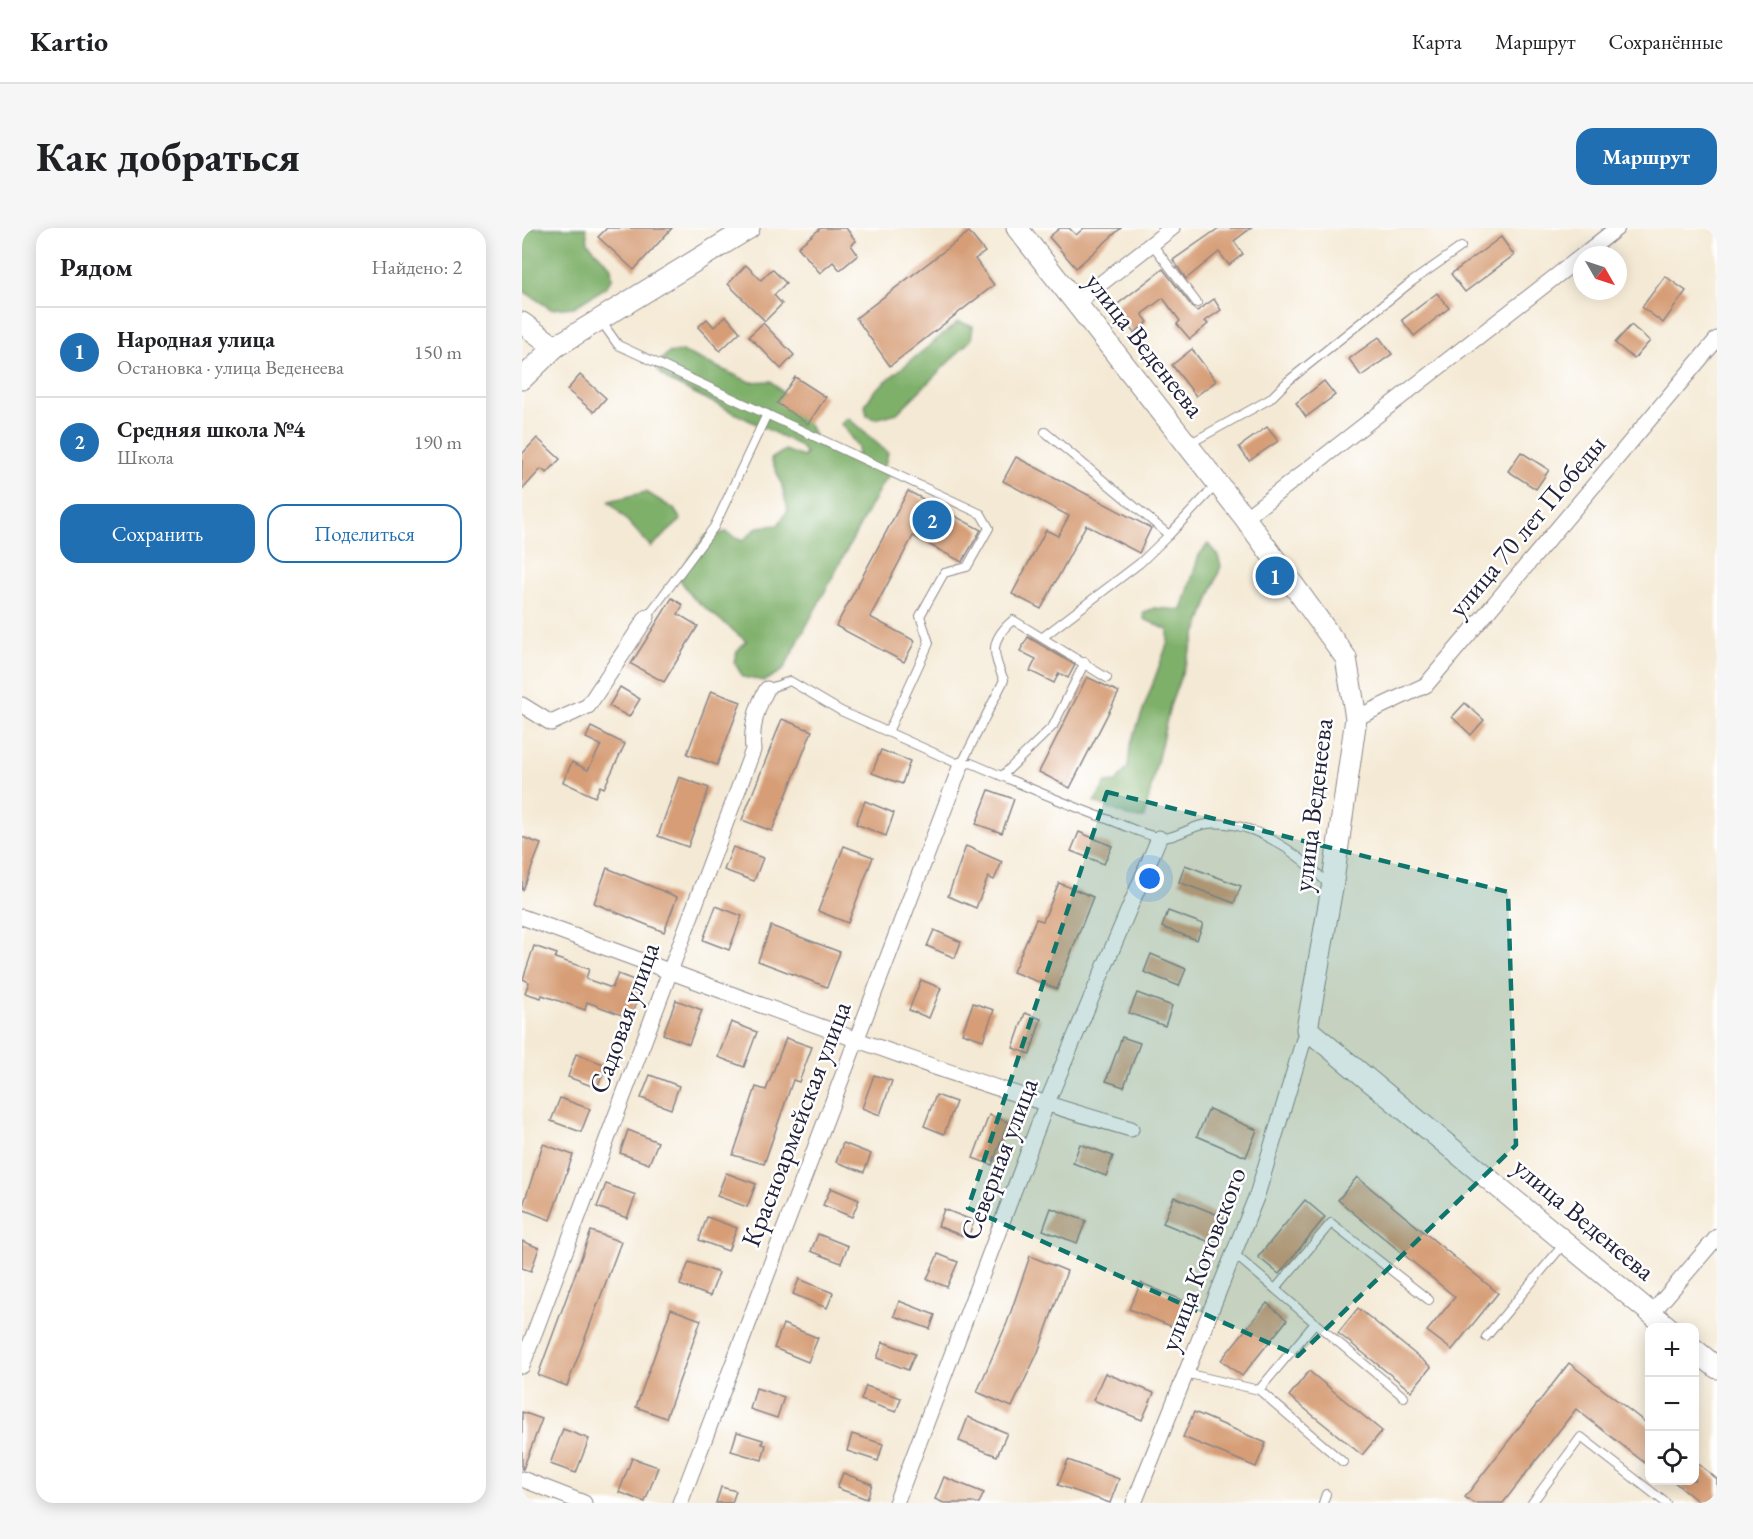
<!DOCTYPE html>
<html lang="ru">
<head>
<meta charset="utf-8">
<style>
  body { margin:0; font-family:"EB Garamond",serif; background:#f6f6f6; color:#202124 }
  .controls { position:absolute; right:18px; bottom:18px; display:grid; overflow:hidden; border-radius:12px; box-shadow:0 3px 15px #0003 }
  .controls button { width:54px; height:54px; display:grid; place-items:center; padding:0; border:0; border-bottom:2px solid #e0e0e0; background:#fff; color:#202124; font:30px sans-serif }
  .compass { position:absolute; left:1051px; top:18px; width:54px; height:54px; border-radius:50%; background:#fff; box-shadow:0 3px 15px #0003; rotate:129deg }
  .you { position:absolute; left:628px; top:651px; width:21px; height:21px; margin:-15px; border:4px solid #fff; border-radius:50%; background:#1a73e8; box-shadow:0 0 0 9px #1a73e833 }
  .badge { display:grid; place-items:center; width:39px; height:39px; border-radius:50%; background:#1f6fb2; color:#fff; font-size:20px; font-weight:700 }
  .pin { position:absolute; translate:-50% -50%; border:3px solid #fff; box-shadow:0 2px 6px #0006 }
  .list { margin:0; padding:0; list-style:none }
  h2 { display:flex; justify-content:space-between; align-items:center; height:78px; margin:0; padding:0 24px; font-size:26px }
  h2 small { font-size:20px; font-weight:400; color:#757577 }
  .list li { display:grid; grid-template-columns:39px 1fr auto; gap:18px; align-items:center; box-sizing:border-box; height:90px; padding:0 24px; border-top:2px solid #e0e0e0 }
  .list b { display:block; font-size:22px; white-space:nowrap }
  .list p { margin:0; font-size:20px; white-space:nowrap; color:#757577 }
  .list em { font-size:20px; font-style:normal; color:#757577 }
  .actions { display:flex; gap:12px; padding:18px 24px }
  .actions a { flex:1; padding:14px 0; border:2px solid #1f6fb2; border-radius:18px; text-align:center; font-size:21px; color:#1f6fb2 }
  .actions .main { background:#1f6fb2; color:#fff }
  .icon { flex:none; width:33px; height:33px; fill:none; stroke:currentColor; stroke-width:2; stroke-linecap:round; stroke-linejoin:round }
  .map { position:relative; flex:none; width:1195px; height:1275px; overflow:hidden; border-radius:18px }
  header { display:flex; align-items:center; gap:36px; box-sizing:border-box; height:84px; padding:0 30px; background:#fff; border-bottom:2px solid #e0e0e0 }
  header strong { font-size:28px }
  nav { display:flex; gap:33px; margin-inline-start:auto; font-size:21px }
  .intro { display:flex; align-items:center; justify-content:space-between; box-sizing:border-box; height:144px; padding:0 36px }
  h1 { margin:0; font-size:42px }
  .button { padding:15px 27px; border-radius:18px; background:#1f6fb2; color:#fff; font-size:21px; font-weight:700 }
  main { display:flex; gap:36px; padding:0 36px }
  aside { flex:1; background:#fff; border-radius:18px; box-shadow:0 3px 15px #0003 }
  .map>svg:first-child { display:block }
  .forest { fill:#7fb06b; stroke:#506953; stroke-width:1.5 }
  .building { fill:#d69d76 }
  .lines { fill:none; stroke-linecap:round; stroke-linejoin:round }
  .lane-casing { stroke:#8b8688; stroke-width:10 }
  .street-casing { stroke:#8b8688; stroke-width:17 }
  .secondary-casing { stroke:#8b8688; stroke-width:23 }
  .lane { stroke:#fff; stroke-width:8 }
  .street { stroke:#fff; stroke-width:15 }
  .secondary { stroke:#fff; stroke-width:21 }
  .marked { fill:#0f766e; fill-opacity:0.2; stroke:#0f766e; stroke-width:4.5; stroke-dasharray:12 8; stroke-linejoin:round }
  .labels { text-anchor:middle; stroke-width:5; stroke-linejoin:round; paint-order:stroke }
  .street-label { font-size:27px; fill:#22223b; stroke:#fff }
</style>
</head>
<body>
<header>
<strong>Kartio</strong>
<nav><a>Карта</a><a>Маршрут</a><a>Сохранённые</a></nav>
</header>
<div class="intro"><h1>Как добраться</h1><a class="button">Маршрут</a></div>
<main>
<aside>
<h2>Рядом<small>Найдено: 2</small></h2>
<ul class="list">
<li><span class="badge">1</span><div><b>Народная улица</b><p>Остановка · улица Веденеева</p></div><em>150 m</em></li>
<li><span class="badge">2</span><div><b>Средняя школа №4</b><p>Школа</p></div><em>190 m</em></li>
</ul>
<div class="actions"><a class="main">Сохранить</a><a>Поделиться</a></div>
</aside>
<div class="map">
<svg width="1195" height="1275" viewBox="0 0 1195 1275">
  <rect width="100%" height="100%" fill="#fff"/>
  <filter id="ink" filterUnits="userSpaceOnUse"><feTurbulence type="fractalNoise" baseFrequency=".0167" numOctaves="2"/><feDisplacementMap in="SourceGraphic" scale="12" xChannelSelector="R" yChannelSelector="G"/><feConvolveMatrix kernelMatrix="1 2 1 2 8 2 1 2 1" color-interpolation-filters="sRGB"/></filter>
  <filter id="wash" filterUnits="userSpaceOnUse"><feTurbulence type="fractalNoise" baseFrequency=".008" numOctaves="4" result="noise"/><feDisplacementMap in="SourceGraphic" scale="24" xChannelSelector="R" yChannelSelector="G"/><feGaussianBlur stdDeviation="1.35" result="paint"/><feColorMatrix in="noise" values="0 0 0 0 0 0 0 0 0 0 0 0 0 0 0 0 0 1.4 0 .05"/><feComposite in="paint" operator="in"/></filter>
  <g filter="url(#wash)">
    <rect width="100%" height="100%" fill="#f4e9d4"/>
    <g class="forest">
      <path d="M0 0H64L66 15 89 39 90 51 83 60 52 79 29 81 0 62Z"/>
      <path d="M436 94 451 98 449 112 375 185 353 191 345 188 343 177 353 162Z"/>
      <path d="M160 123 228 154 249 153 282 186 297 218 330 229 336 226V219L319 196 326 190 366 225 363 236 367 248 360 256 261 442 243 453 221 449 212 434 215 423 224 413 170 369 155 347 183 309 204 304 220 313 236 299 256 297 266 282 259 254 249 231 263 222 281 229 284 225 277 217 146 152 136 143V136L146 125Z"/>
      <path d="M124 264 152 281 159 292 129 319 87 273Z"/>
      <path d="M686 316 696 328 699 338 648 478 622 590H611L572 574 584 555 594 554 606 539 608 518 646 414V402L622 391 621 385 632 380 660 382 677 327Z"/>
    </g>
    <g id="blocks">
      <g class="building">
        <path d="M85 0H150L112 42 76 9Z"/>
        <path d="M299 0H324L334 13 329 17 336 27 318 42 311 34 298 45 276 19Z"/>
        <path d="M538 0H547L554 7 562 0H599L554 40 527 9Z"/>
        <path d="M697 0H729L712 13 721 26 707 37 697 24 664 51 651 32Z"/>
        <path d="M447 4 463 24 453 31 472 57 368 138 334 90Z"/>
        <path d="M979 9 992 27 943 64 929 46Z"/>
        <path d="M224 37 239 52 250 41 264 55 252 67 260 76 243 93 206 56Z"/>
        <path d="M641 41 672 81 675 83 692 71 699 82 683 93 686 96 668 111 655 96 658 93 641 70 620 86 626 94 612 105 592 79Z"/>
        <path d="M1143 48 1164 63 1141 95 1120 79Z"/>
        <path d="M915 65 927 80 892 108 880 92Z"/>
        <path d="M204 88 218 104 198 123 176 99 185 91 192 99Z"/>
        <path d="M241 95 272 127 259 141 227 108Z"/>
        <path d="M1109 97 1128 113 1112 131 1093 115Z"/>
        <path d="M857 109 870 126 839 148 827 131Z"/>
        <path d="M670 121 694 153 674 168 650 137Z"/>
        <path d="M58 147 84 170 72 184 45 162Z"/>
        <path d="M273 149 304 169 286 196 255 175Z"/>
        <path d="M802 153 813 167 784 189 774 175Z"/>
        <path d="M745 199 756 213 727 233 717 219Z"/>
        <path d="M15 210 38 231 25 245 19 241 0 262V226Z"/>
        <path d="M999 224 1027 242 1014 261 986 243Z"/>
        <path d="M494 229 629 300 617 325 564 297 519 381 490 366 524 302 536 308 547 288 481 253Z"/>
        <path d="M386 263 459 302 440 334 391 308 348 389 393 413 382 434 314 398Z"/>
        <path d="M150 370 161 377 156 386 176 398 142 454 109 436Z"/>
        <path d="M506 409 553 437 546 450 537 445 532 455 508 443 514 431 498 423Z"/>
        <path d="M565 449 597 464 548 560 517 544Z"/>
        <path d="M98 459 118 471 107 489 87 478Z"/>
        <path d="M189 463 219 474 195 537 165 526Z"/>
        <path d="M943 475 962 492 949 507 930 489Z"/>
        <path d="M260 491 290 503 250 603 220 592Z"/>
        <path d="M69 499 103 516 82 560 78 558 73 569 41 554 50 534 66 542 79 517 64 510Z"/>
        <path d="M359 522 388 533 380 556 350 545Z"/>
        <path d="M157 549 187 560 166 619 136 608Z"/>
        <path d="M467 562 492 571 480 605 454 596Z"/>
        <path d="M343 573 372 585 364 608 334 596Z"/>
        <path d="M557 604 590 618 582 636 549 623Z"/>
        <path d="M0 609 19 616 1 662H0Z"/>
        <path d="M322 618 351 629 326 695 296 683Z"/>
        <path d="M444 618 480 634 472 652 466 649 454 680 426 668Z"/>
        <path d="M211 619 241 630 232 653 202 642Z"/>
        <path d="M663 637 719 658 712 675 657 654Z"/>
        <path d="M85 640 155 669 142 704 72 675Z"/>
        <path d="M537 655 571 669 535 761 491 744 514 691 521 693Z"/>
        <path d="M194 678 220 688 207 722 181 712Z"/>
        <path d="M646 683 681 696 675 712 640 699Z"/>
        <path d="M249 698 318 724 305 759 236 733Z"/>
        <path d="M412 702 439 714 433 730 405 718Z"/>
        <path d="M12 718 35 726 33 730 67 741 64 751 90 760 96 746 122 756 108 790 65 774 63 782 20 767 19 770 3 765 7 754 1 751Z"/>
        <path d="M629 726 664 741 657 758 622 744Z"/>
        <path d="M399 752 419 760 407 790 387 782Z"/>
        <path d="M615 765 650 778 643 798 607 785Z"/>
        <path d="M154 772 180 782 167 816 141 806Z"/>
        <path d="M451 775 472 782 461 812 440 805Z"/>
        <path d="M503 785 519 791 508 826 491 820Z"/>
        <path d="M209 794 235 804 222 839 196 829Z"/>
        <path d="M600 809 618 815 602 859 584 853Z"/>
        <path d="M264 810 290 819 277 854 271 852 242 936 211 927 234 859 244 862Z"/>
        <path d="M54 826 84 837 75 860 46 849Z"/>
        <path d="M128 847 157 858 149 881 119 870Z"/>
        <path d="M352 847 370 853 358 887 340 880Z"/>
        <path d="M414 867 434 874 422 906 402 898Z"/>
        <path d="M38 870 68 881 59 904 29 893Z"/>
        <path d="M687 881 735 902 724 929 675 908Z"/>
        <path d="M467 887 486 894 470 937 451 930Z"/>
        <path d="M106 902 136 914 127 936 98 925Z"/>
        <path d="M321 915 349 926 342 944 314 934Z"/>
        <path d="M21 916 51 927 28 992 0 981Z"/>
        <path d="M558 916 591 928 584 948 551 935Z"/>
        <path d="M204 945 234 956 225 979 195 968Z"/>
        <path d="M835 949 976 1065 930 1122 905 1103 933 1069 816 972Z"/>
        <path d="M84 956 114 967 105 990 75 979Z"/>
        <path d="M309 960 337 972 330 989 301 977Z"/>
        <path d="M652 969 701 989 690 1015 641 995Z"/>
        <path d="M783 972 803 989 757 1046 736 1029Z"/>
        <path d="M529 980 564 993 555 1015 521 1002Z"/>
        <path d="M422 981 452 993 446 1010 416 998Z"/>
        <path d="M185 989 215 1000 206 1023 177 1012Z"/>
        <path d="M69 1003 99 1014 45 1158 16 1147Z"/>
        <path d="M296 1006 326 1018 319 1035 289 1023Z"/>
        <path d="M0 1013 17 1020 9 1043 0 1040Z"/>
        <path d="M416 1026 436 1034 425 1059 405 1051Z"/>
        <path d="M508 1028 545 1043 516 1124 490 1179 455 1164 485 1095Z"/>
        <path d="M167 1034 197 1045 188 1068 158 1057Z"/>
        <path d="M277 1051 311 1065 305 1080 271 1066Z"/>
        <path d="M619 1055 667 1075 656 1101 607 1081Z"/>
        <path d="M377 1073 413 1087 408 1101 372 1088Z"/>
        <path d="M745 1075 765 1092 720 1148 699 1132Z"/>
        <path d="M836 1080 909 1139 889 1163 816 1105Z"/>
        <path d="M149 1081 179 1092 144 1190 114 1179Z"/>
        <path d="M261 1096 296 1110 286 1134 252 1120Z"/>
        <path d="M361 1114 393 1126 386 1142 355 1130Z"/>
        <path d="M1047 1135 1128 1198V1239L1054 1181 981 1275H951L943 1269Z"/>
        <path d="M787 1143 860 1203 840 1227 767 1168Z"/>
        <path d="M583 1145 632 1165 620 1192 571 1172Z"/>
        <path d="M344 1158 379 1170 374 1184 339 1172Z"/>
        <path d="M234 1160 262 1169 255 1190 228 1181Z"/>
        <path d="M0 1184 20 1191 1 1241H0Z"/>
        <path d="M672 1184 744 1215 734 1239 661 1209Z"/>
        <path d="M446 1189 485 1205 475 1228 437 1213Z"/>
        <path d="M41 1201 67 1211 54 1245 28 1236Z"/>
        <path d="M215 1204 241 1212 240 1216 244 1217 240 1232 209 1223Z"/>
        <path d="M330 1206 361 1216 356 1233 325 1223Z"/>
        <path d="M110 1230 136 1239 123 1274 97 1264Z"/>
        <path d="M546 1232 597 1251 588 1275 536 1257Z"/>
        <path d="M1173 1233 1195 1251V1275H1178L1150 1252H1173Z"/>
        <path d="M321 1245 350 1256 345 1271 315 1260Z"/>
        <path d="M422 1249 462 1265 457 1275H422L413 1271Z"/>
        <path d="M199 1259 214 1263 210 1275H194Z"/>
      </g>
    </g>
  </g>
  <g filter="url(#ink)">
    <use href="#blocks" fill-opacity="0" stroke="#8b8688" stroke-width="1.5"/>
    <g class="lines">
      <g class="lane-casing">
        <g id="lane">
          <path d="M630 16 675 75"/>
          <path d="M79 93 96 117 459 286 467 300 445 339 422 345 398 388 407 415 366 504"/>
          <path d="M523 204 647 307 695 256"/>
          <path d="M667 216 748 171 766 153 888 55 939 19"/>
          <path d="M125 389 192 299 245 186"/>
          <path d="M521 409 618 335 647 307"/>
          <path d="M245 461 268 453 319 483 439 537 449 535C497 555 544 577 593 594 606 599 622 607 636 609 651 612 666 600 680 597 727 588 777 625 807 657"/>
          <path d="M439 537 482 452C470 426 467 412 491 392L585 450"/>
          <path d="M480 548 531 498 563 434"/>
          <path d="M712 1026 793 1095"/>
          <path d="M754 1060 809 995 907 1072"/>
          <path d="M964 1109 1041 1017"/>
          <path d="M663 1145 737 1162 821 1234"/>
          <path d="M737 1162 793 1095 882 1169"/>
          <path d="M801 1275 804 1266"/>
          <path d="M1010 1275 1059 1209 1144 1275"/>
        </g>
      </g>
      <g class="street-casing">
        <g id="street">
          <path d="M1061 27 1095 0"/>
          <path d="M554 75 650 0"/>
          <path d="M723 290 1060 28"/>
          <path d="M0 477 29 495 66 478 125 389"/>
          <path d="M834 490 904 457 1195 111"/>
          <path d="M0 689C202 762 402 842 609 901"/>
          <path d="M1130 1085 1195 1009"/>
          <path d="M0 1138 231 522C229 500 234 480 245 461"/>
          <path d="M0 1251 62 1275"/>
          <path d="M158 1275 439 537"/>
          <path d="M374 1275 524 877 637 610"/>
          <path d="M612 1275 735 967 785 801"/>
        </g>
      </g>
      <g class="secondary-casing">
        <g id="secondary">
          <path d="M495 0 723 290 824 430 834 490 810 660 785 801 1147 1100"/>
          <path d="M0 95 33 119"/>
          <path d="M0 151 33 119 227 0"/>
          <path d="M1172 1121 1195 1140"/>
        </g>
      </g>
      <use href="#lane" class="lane"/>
      <use href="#street" class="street"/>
      <use href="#secondary" class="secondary"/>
    </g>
  </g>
  <path class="marked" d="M585 564 986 664 994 917 776 1128 446 980Z"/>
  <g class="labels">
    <g class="street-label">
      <text transform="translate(623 117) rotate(52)" y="9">улица Веденеева</text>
      <text transform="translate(1005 298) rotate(-50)" y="9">улица 70 лет Победы</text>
      <text transform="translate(791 577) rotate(-83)" y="9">улица Веденеева</text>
      <text transform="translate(102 790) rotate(-70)" y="9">Садовая улица</text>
      <text transform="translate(274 896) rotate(-69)" y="9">Красноармейская улица</text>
      <text transform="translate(477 931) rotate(-69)" y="9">Северная улица</text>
      <text transform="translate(1062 991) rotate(40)" y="9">улица Веденеева</text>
      <text transform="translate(681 1031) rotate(-69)" y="9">улица Котовского</text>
    </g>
  </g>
</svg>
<div class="controls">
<button>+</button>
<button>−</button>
<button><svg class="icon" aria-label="locate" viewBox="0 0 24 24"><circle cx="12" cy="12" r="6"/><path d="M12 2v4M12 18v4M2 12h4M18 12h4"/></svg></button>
</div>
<svg class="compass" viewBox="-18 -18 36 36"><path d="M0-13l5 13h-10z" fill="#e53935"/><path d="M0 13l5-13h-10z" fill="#757577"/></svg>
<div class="you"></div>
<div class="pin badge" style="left:753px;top:348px">1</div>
<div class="pin badge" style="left:410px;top:292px">2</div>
</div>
</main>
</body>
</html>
